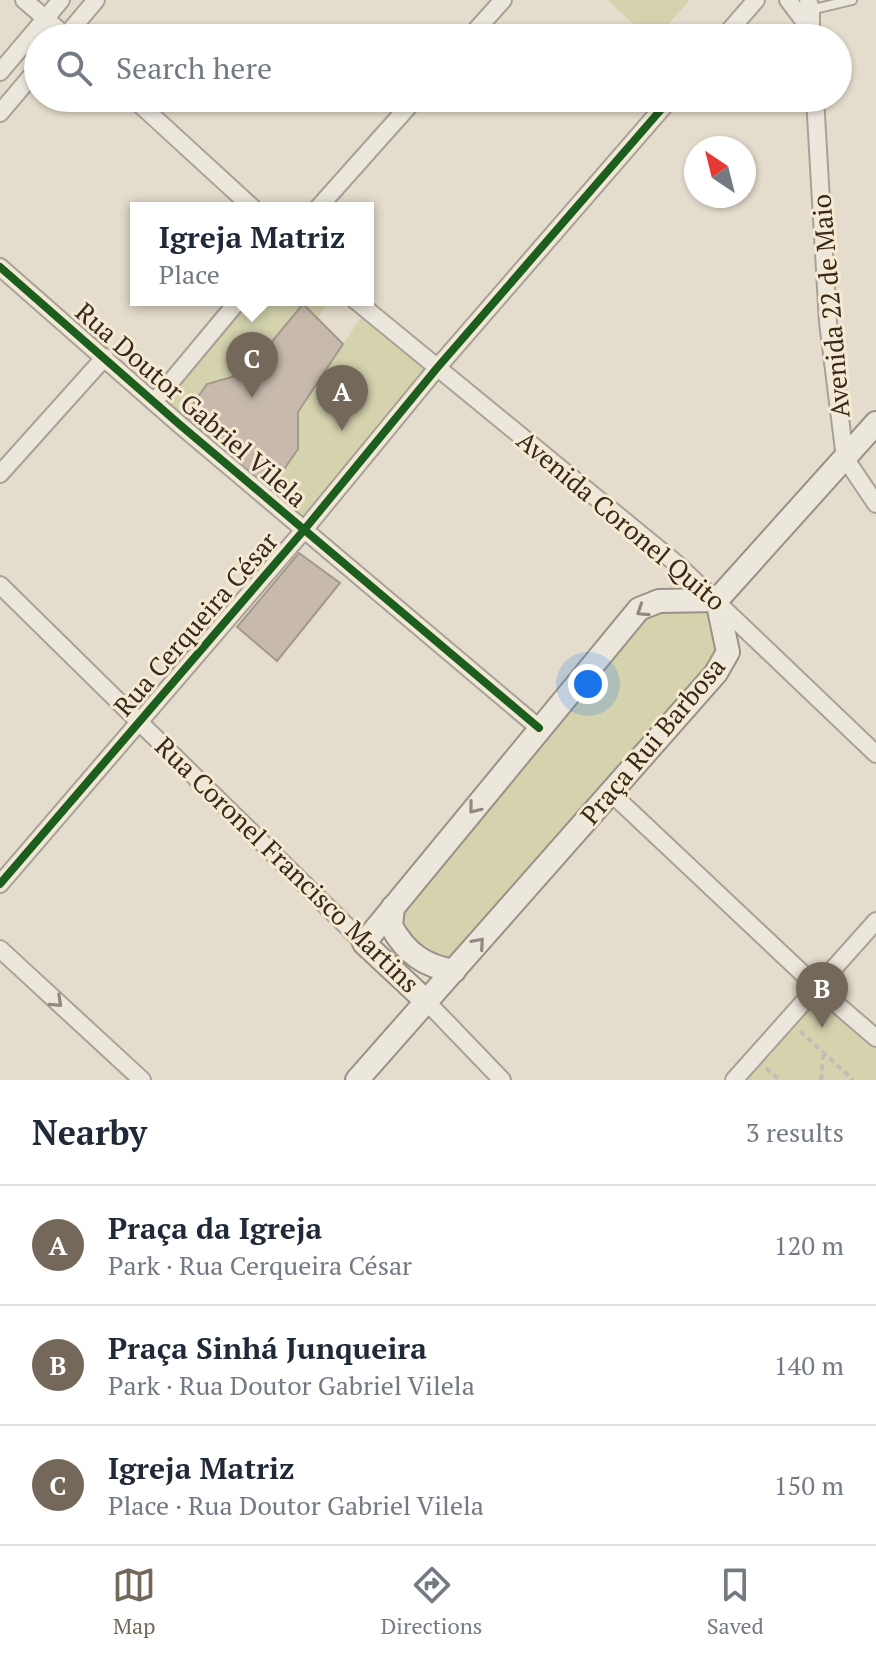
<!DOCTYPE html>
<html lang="en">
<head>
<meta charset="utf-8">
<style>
  body { margin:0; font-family:"PT Serif",serif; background:#f2f2f3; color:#1f2937 }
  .compass { position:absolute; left:684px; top:136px; width:72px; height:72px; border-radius:50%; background:#fff; box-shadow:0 2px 6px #0004; rotate:325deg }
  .you { position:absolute; left:588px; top:684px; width:28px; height:28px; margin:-20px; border:6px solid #fff; border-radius:50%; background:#1a73e8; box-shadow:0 0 0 12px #1a73e833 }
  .badge { display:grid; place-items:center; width:52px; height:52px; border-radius:50%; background:#74685a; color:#fff; font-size:26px; font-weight:700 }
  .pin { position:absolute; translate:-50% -66px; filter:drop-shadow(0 2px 4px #0008) }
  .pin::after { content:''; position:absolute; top:42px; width:28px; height:24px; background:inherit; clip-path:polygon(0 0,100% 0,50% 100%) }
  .popup { position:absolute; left:130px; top:202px; width:244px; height:104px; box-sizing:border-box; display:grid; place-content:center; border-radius:0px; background:#fff; filter:drop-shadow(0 2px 6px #0005); font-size:26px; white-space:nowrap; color:#747a83 }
  .popup b { font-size:30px; color:#1f2937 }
  .popup::after { content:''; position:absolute; left:50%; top:100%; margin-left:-16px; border:16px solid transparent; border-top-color:#fff }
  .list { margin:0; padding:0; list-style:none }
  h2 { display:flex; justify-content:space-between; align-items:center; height:104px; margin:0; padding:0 32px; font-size:34px }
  h2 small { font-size:26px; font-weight:400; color:#747a83 }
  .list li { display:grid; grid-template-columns:52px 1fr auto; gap:24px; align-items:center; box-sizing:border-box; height:120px; padding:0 32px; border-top:2px solid #e0e1e3 }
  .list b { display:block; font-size:30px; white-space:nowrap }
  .list p { margin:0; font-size:26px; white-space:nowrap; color:#747a83 }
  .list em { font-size:26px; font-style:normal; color:#747a83 }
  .icon { flex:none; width:44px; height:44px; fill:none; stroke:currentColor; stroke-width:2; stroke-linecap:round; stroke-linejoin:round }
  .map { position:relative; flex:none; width:876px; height:1080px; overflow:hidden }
  .search { position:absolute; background:#fff; box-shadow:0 2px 6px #0004; left:24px; right:24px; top:24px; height:88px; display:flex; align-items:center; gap:20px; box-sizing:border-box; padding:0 28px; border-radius:44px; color:#747a83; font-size:30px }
  .sheet { height:464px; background:#fff }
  nav { display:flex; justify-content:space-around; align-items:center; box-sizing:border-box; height:112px; border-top:2px solid #e0e1e3; background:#fff; font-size:22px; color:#747a83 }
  nav a { display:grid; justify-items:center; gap:4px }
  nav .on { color:#74685a }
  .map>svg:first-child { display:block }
  .green { fill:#d4d3ae }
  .building { fill:#c7baad; stroke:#a4988b; stroke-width:2 }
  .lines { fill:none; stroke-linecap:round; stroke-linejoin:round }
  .service-casing { stroke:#a9a195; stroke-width:12 }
  .minor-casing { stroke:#a9a195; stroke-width:20 }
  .secondary-casing { stroke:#999185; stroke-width:26 }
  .path { stroke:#c4bdb4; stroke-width:4; stroke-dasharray:6 4; stroke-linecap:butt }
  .service { stroke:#ece7dd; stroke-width:8 }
  .minor { stroke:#ece7dd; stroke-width:16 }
  .secondary { stroke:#ece7dd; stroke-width:22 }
  .cycleway-casing { stroke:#f5ead1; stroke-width:13 }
  .cycleway { stroke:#1b5e20; stroke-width:8 }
  .oneway { stroke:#92887d }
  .labels { text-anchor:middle; stroke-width:6; stroke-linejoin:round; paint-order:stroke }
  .street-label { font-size:26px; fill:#37291d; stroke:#f5ead1 }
</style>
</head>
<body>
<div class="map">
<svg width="876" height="1080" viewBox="0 0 876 1080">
  <rect width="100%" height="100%" fill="#e4dccc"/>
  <g class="green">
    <path d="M608 0H688L689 1 656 38H648Z"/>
    <path d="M239 300H330L318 318 303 304 246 373 207 384 179 424 154 402Z"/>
    <path d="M366 310 437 368 304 530 265 497 298 449V412Z"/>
    <path d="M713 600 724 652 454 969 423 960 392 915 640 612Z"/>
    <path d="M818 988 876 1038V1080H734Z"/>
  </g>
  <g class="building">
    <path d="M303 304 343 344 298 412V449L265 497 179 424 207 384 246 373Z"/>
    <path d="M299 553 340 583 277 661 237 627Z"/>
  </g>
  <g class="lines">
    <g class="service-casing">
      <path id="service" d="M810 10 852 0"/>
    </g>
    <g class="minor-casing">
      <g id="minor">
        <path d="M24 0 68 38"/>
        <path d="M788 0 810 29"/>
        <path d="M808 0 811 9V38"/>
        <path d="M64 38 96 0"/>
        <path d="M469 38 503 0"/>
        <path d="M723 38 756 0"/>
        <path d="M0 72 61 0"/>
        <path d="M133 98 253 208"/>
        <path d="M815 98 828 322 845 458 876 504"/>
        <path d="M0 113 38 68"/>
        <path d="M318 208 416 98"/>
        <path d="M0 267 179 424 539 728"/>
        <path d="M355 300 677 564 876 754"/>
        <path d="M154 402 239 300"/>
        <path d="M0 474 105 357"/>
        <path d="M0 585 364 943"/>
        <path d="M611 793 818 988 876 1038"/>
        <path d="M0 884 304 530 437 368 671 98"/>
        <path d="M0 949 142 1080"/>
        <path d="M427 1002 502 1080"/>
        <path d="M734 1080 876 921"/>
      </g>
    </g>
    <g class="secondary-casing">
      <g id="secondary">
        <path d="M717 600 876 423"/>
        <path d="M393 907 391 926C406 953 424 966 454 971"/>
        <path d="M427 1002 364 943 639 609 659 601 717 600"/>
        <path d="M357 1080 716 673 728 652 717 600"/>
      </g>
    </g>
    <g class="path">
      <path d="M800 1031 853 1080"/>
      <path d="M766 1068 780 1080"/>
      <path d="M821 1080 823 1055"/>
    </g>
    <use href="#service" class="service"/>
    <use href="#minor" class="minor"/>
    <use href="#secondary" class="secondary"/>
    <g class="cycleway-casing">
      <g id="cycleway">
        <path d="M0 267 179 424 539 728"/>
        <path d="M0 884 304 530 437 368 671 98"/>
      </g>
    </g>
    <use href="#cycleway" class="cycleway"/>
  </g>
  <defs><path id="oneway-chevron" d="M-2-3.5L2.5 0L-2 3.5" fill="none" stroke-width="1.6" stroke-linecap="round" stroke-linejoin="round" transform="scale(2)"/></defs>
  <g class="oneway">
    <use href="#oneway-chevron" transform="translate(642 611) rotate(147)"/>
    <use href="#oneway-chevron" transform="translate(474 808) rotate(129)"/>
    <use href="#oneway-chevron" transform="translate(479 943) rotate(-49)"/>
    <use href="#oneway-chevron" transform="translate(57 1002) rotate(43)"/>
  </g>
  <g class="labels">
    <g class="street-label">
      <text transform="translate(831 306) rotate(-95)" y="9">Avenida 22 de Maio</text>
      <text transform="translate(191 405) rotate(41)" y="9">Rua Doutor Gabriel Vilela</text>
      <text transform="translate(621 521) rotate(40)" y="9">Avenida Coronel Quito</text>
      <text transform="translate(196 624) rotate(-49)" y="9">Rua Cerqueira César</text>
      <text transform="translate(653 741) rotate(-50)" y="9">Praça Rui Barbosa</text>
      <text transform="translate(287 865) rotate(44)" y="9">Rua Coronel Francisco Martins</text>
    </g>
  </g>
</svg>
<svg class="compass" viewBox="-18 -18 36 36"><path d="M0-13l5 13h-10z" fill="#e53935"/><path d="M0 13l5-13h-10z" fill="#747a83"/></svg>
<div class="you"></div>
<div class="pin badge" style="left:342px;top:431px">A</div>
<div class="pin badge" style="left:822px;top:1028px">B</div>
<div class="pin badge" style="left:252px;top:398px">C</div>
<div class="popup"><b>Igreja Matriz</b>Place</div>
<div class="search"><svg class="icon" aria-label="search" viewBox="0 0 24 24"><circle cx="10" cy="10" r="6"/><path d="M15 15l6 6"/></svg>Search here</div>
</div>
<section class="sheet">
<h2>Nearby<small>3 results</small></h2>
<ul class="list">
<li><span class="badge">A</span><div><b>Praça da Igreja</b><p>Park · Rua Cerqueira César</p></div><em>120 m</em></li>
<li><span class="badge">B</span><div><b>Praça Sinhá Junqueira</b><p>Park · Rua Doutor Gabriel Vilela</p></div><em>140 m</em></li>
<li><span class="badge">C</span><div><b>Igreja Matriz</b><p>Place · Rua Doutor Gabriel Vilela</p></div><em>150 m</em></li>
</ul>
</section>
<nav>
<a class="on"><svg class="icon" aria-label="map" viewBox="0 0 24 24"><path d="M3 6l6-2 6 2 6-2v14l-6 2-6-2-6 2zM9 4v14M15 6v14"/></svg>Map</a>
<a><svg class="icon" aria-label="directions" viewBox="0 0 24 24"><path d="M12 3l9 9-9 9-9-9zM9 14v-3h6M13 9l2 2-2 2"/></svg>Directions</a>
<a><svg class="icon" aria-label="saved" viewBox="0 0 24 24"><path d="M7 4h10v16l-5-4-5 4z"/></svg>Saved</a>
</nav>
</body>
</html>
